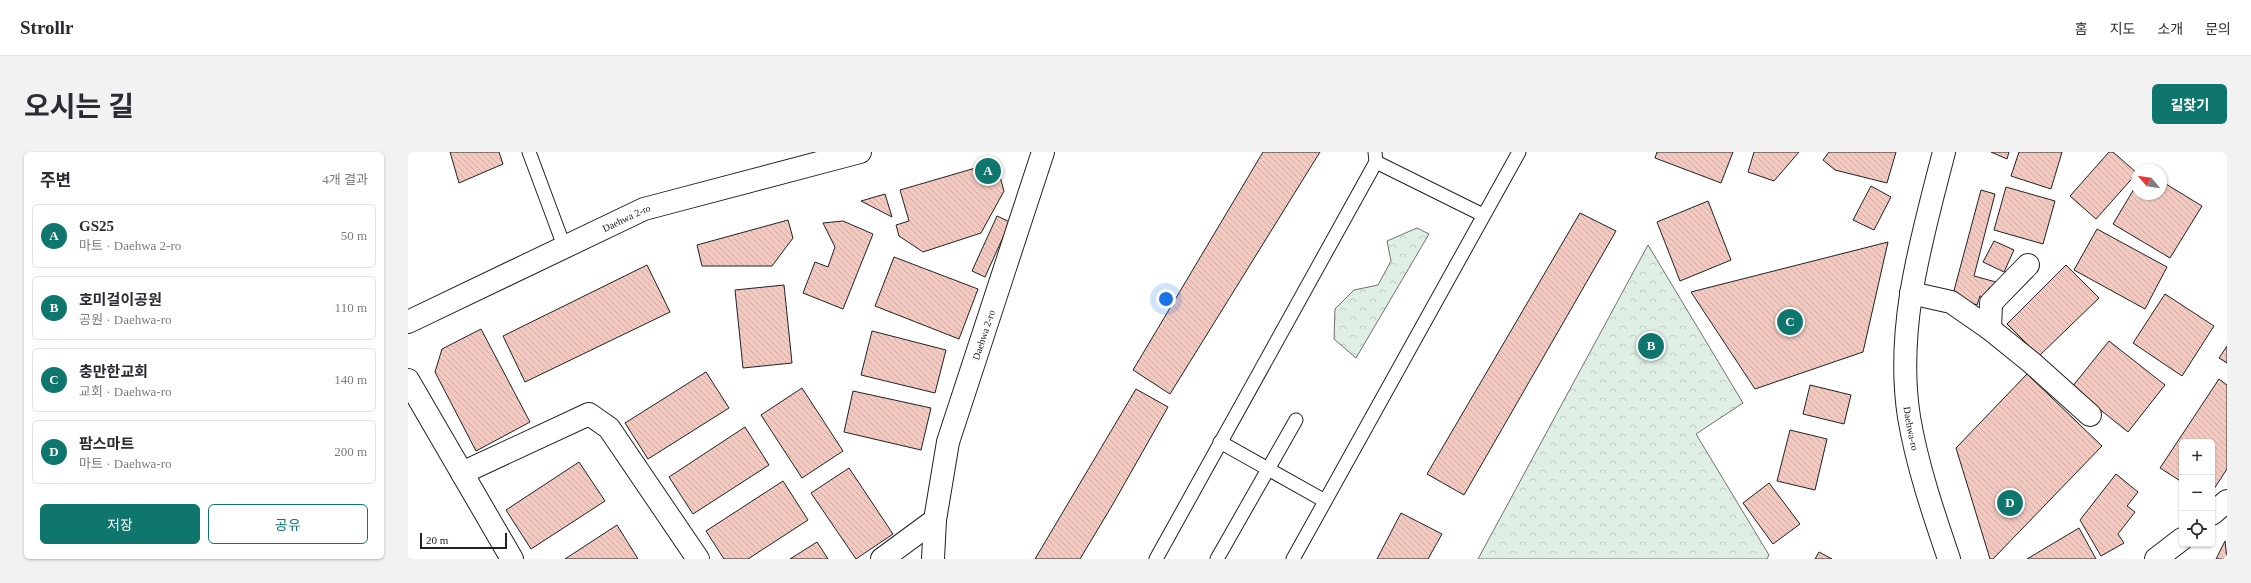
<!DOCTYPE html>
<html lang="ko">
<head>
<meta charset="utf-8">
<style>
  body { margin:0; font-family:"Times New Roman","Noto Sans KR",serif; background:#f2f2f3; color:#2b2b33 }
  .controls { position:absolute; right:12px; bottom:12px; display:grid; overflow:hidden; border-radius:6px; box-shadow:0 1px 3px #0004 }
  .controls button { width:36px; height:36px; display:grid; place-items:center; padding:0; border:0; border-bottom:1px solid #e1e1e2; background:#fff; color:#2b2b33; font:20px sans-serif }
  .compass { position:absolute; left:1723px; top:12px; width:36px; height:36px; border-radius:50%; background:#fff; box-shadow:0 1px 3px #0004; rotate:299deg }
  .scale { position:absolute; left:12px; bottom:10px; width:87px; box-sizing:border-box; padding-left:4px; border:2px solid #222; border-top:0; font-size:11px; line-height:14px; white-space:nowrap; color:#222; -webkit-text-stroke:3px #fff; paint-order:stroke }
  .you { position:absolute; left:758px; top:147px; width:14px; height:14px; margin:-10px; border:3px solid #fff; border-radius:50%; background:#1a73e8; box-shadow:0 0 0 6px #1a73e833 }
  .badge { display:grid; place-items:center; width:26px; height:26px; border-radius:50%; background:#0f766e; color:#fff; font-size:13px; font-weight:700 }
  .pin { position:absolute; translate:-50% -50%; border:2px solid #fff; box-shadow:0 1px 4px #0006 }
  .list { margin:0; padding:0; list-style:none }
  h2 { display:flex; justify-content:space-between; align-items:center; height:52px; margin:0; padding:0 16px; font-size:17px }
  h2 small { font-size:13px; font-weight:400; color:#7c7c81 }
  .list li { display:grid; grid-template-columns:26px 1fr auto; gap:12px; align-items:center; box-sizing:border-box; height:64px; margin:0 8px 8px; padding:0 8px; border:1px solid #e1e1e2; border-radius:6px }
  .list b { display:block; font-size:15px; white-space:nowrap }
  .list p { margin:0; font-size:13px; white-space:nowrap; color:#7c7c81 }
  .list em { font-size:13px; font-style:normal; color:#7c7c81 }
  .actions { display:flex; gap:8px; padding:12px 16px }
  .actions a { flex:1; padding:9px 0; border:1px solid #0f766e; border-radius:6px; text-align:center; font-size:14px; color:#0f766e }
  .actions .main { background:#0f766e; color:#fff }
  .icon { flex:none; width:22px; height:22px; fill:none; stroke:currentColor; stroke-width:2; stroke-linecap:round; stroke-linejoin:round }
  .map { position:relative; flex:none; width:1819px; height:407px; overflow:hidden; border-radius:6px }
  header { display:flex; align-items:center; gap:24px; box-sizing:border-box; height:56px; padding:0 20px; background:#fff; border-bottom:1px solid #e1e1e2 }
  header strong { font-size:19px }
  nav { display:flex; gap:22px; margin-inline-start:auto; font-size:14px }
  .intro { display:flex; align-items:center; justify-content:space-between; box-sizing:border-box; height:96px; padding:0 24px }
  h1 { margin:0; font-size:28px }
  .button { padding:10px 18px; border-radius:6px; background:#0f766e; color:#fff; font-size:14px; font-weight:700 }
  main { display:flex; gap:24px; padding:0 24px }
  aside { flex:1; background:#fff; border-radius:6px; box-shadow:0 1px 3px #0004 }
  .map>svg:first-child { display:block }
  .park { fill:url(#park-crowns); stroke:#6f6f6f }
  .building { fill:url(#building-back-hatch); stroke:#222 }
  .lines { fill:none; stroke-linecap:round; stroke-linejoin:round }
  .lane-casing { stroke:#222; stroke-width:15 }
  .street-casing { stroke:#222; stroke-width:24 }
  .secondary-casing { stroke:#222; stroke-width:24 }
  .lane { stroke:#fff; stroke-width:13 }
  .street { stroke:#fff; stroke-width:22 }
  .secondary { stroke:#fff; stroke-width:22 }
  .labels { text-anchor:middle; stroke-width:3; stroke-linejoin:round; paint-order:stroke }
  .street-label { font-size:10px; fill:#222; stroke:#fff }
</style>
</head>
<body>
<header>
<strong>Strollr</strong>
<nav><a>홈</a><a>지도</a><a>소개</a><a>문의</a></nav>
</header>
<div class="intro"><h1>오시는 길</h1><a class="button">길찾기</a></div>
<main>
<aside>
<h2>주변<small>4개 결과</small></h2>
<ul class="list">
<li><span class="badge">A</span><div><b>GS25</b><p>마트 · Daehwa 2-ro</p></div><em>50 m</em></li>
<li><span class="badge">B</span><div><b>호미걸이공원</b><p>공원 · Daehwa-ro</p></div><em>110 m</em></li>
<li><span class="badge">C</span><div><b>충만한교회</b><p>교회 · Daehwa-ro</p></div><em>140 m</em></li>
<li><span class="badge">D</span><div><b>팜스마트</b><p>마트 · Daehwa-ro</p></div><em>200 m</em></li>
</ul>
<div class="actions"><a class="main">저장</a><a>공유</a></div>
</aside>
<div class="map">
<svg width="1819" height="407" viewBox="0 0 1819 407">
  <defs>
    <pattern id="park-crowns" width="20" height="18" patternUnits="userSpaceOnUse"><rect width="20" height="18" fill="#e0efe3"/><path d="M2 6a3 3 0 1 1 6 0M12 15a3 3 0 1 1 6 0" fill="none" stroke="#c0cdc2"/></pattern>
    <pattern id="building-back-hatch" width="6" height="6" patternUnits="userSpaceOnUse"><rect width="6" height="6" fill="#f3c9c0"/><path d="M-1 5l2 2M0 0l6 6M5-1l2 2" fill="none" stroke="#d0aca5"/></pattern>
  </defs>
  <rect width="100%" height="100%" fill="#fff"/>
  <g class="park">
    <path d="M1009 76 1021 82 948 206 926 187 927 157 946 138 970 133 983 109 979 89Z"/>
    <path d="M1240 93 1335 251 1288 282 1361 403 1359 407H1070Z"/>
  </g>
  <g class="building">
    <path d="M42 0H91L95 12 51 31Z"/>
    <path d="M855 0H912L762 242 725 218Z"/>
    <path d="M1249 0H1325L1313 31 1247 6Z"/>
    <path d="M1346 0H1391L1366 29 1340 20Z"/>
    <path d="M1421 0H1488L1479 31 1427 18 1415 8Z"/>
    <path d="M1583 0H1601L1599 7Z"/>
    <path d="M1611 0H1654L1643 37 1603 24Z"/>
    <path d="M1701 0H1705L1729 21 1688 67 1662 44Z"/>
    <path d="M588 10 596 39 573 81 515 100 491 84 488 73 501 69 492 38Z"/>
    <path d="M1753 29 1794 54 1762 106 1705 72 1729 32V42H1753Z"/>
    <path d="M1463 34 1483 45 1466 78 1445 68Z"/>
    <path d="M1598 35 1647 49 1635 92 1586 78Z"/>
    <path d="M1573 38 1587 42 1566 124 1588 130 1586 137 1581 136 1578 146 1572 144 1569 153 1544 146Z"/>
    <path d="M477 42 484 65 453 49Z"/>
    <path d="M1300 49 1323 108 1272 129 1249 70Z"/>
    <path d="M1172 61 1208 79 1056 343 1019 322Z"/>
    <path d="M589 64 602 70 577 125 564 119Z"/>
    <path d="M380 68 385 86 364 114H294L289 93Z"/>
    <path d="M435 69 465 82 435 157 395 141 407 110 420 115 427 95 415 71Z"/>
    <path d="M1689 77 1759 115 1737 157 1666 118Z"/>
    <path d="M1586 89 1606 98 1596 120 1575 110Z"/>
    <path d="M1480 90 1455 200 1347 237 1283 140Z"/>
    <path d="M486 105 570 137 551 187 467 154Z"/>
    <path d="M239 113 262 160 117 230 95 184Z"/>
    <path d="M1658 113 1691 146 1631 204 1599 172Z"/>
    <path d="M376 133 384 211 335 216 327 138Z"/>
    <path d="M1757 142 1806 174 1774 224 1725 191Z"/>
    <path d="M73 177 122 270 68 299 27 220 34 197Z"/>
    <path d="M464 179 538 198 527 241 453 223Z"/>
    <path d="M1701 189 1757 233 1720 280 1664 235Z"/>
    <path d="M1819 194V211L1811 206Z"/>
    <path d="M298 220 321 256 240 307 217 271Z"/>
    <path d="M1619 222 1694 294 1585 407H1582L1548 296Z"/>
    <path d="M1811 227 1819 233V317L1804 340V290H1774V330L1752 316Z"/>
    <path d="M1402 233 1443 243 1436 272 1395 262Z"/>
    <path d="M394 236 435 299 394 326 353 263Z"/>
    <path d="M728 237 760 255 705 352 672 407H627Z"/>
    <path d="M445 239 523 256 513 298 436 280Z"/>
    <path d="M337 275 361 313 285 362 261 325Z"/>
    <path d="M1382 278 1419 287 1407 338 1369 329Z"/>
    <path d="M171 310 197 349 123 397 98 358Z"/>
    <path d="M441 316 485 382 448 407 403 341Z"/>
    <path d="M1708 322 1730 340 1719 354 1727 360 1710 382 1716 391 1693 404 1672 368Z"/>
    <path d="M375 329 400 368 340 407H316L298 379Z"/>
    <path d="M1361 331 1392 372 1365 392 1335 351Z"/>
    <path d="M993 361 1034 382 1020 407H969Z"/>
    <path d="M209 373 230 407H157Z"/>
    <path d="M1671 376 1688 407H1619Z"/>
    <path d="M1817 389 1819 407H1808Z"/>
    <path d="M409 390 420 407H382Z"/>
    <path d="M1411 400 1424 407H1407Z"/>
  </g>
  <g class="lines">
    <g class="lane-casing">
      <g id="lane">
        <path d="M121 0 156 94"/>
        <path d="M968 10 1075 63"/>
        <path d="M812 290 917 349"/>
        <path d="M748 407 968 10 967 0"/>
        <path d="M809 407 888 268"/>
        <path d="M885 407 1111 0"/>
      </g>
    </g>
    <g class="street-casing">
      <g id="street">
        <path d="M1503 141 1543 150 1582 177 1624 211 1682 263"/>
        <path d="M1582 177 1583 151 1620 113"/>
        <path d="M54 321 181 262 201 276 290 407"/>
        <path d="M1804 362 1819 349"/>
        <path d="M474 407 527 368"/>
        <path id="s1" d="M525 407 527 368 540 290 635 0"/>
        <path d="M1748 407 1774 387"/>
      </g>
    </g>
    <g class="secondary-casing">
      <g id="secondary">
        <path id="s2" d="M1536 0C1514 86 1487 175 1501 265 1509 313 1525 360 1541 407"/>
        <path id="s3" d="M0 170 236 57 452 0"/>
        <path d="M0 228 104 407"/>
      </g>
    </g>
    <use href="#lane" class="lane"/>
    <use href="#street" class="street"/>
    <use href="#secondary" class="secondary"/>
  </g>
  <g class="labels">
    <g class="street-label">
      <text dy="4" stroke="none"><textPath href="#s3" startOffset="242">Daehwa 2-ro</textPath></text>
      <text dy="4" stroke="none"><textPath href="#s1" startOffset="231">Daehwa 2-ro</textPath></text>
      <text dy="4" stroke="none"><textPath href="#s2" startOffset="281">Daehwa-ro</textPath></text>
    </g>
  </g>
</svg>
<div class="controls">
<button>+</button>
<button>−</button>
<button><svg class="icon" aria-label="locate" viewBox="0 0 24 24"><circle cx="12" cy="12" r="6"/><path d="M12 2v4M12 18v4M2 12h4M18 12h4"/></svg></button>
</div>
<svg class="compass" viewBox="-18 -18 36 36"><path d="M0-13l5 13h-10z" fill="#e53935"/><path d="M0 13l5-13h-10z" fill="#7c7c81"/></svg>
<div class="scale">20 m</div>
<div class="you"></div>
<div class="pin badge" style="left:580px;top:19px">A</div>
<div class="pin badge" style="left:1243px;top:194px">B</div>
<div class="pin badge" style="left:1382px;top:170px">C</div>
<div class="pin badge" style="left:1602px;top:351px">D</div>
</div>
</main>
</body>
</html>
